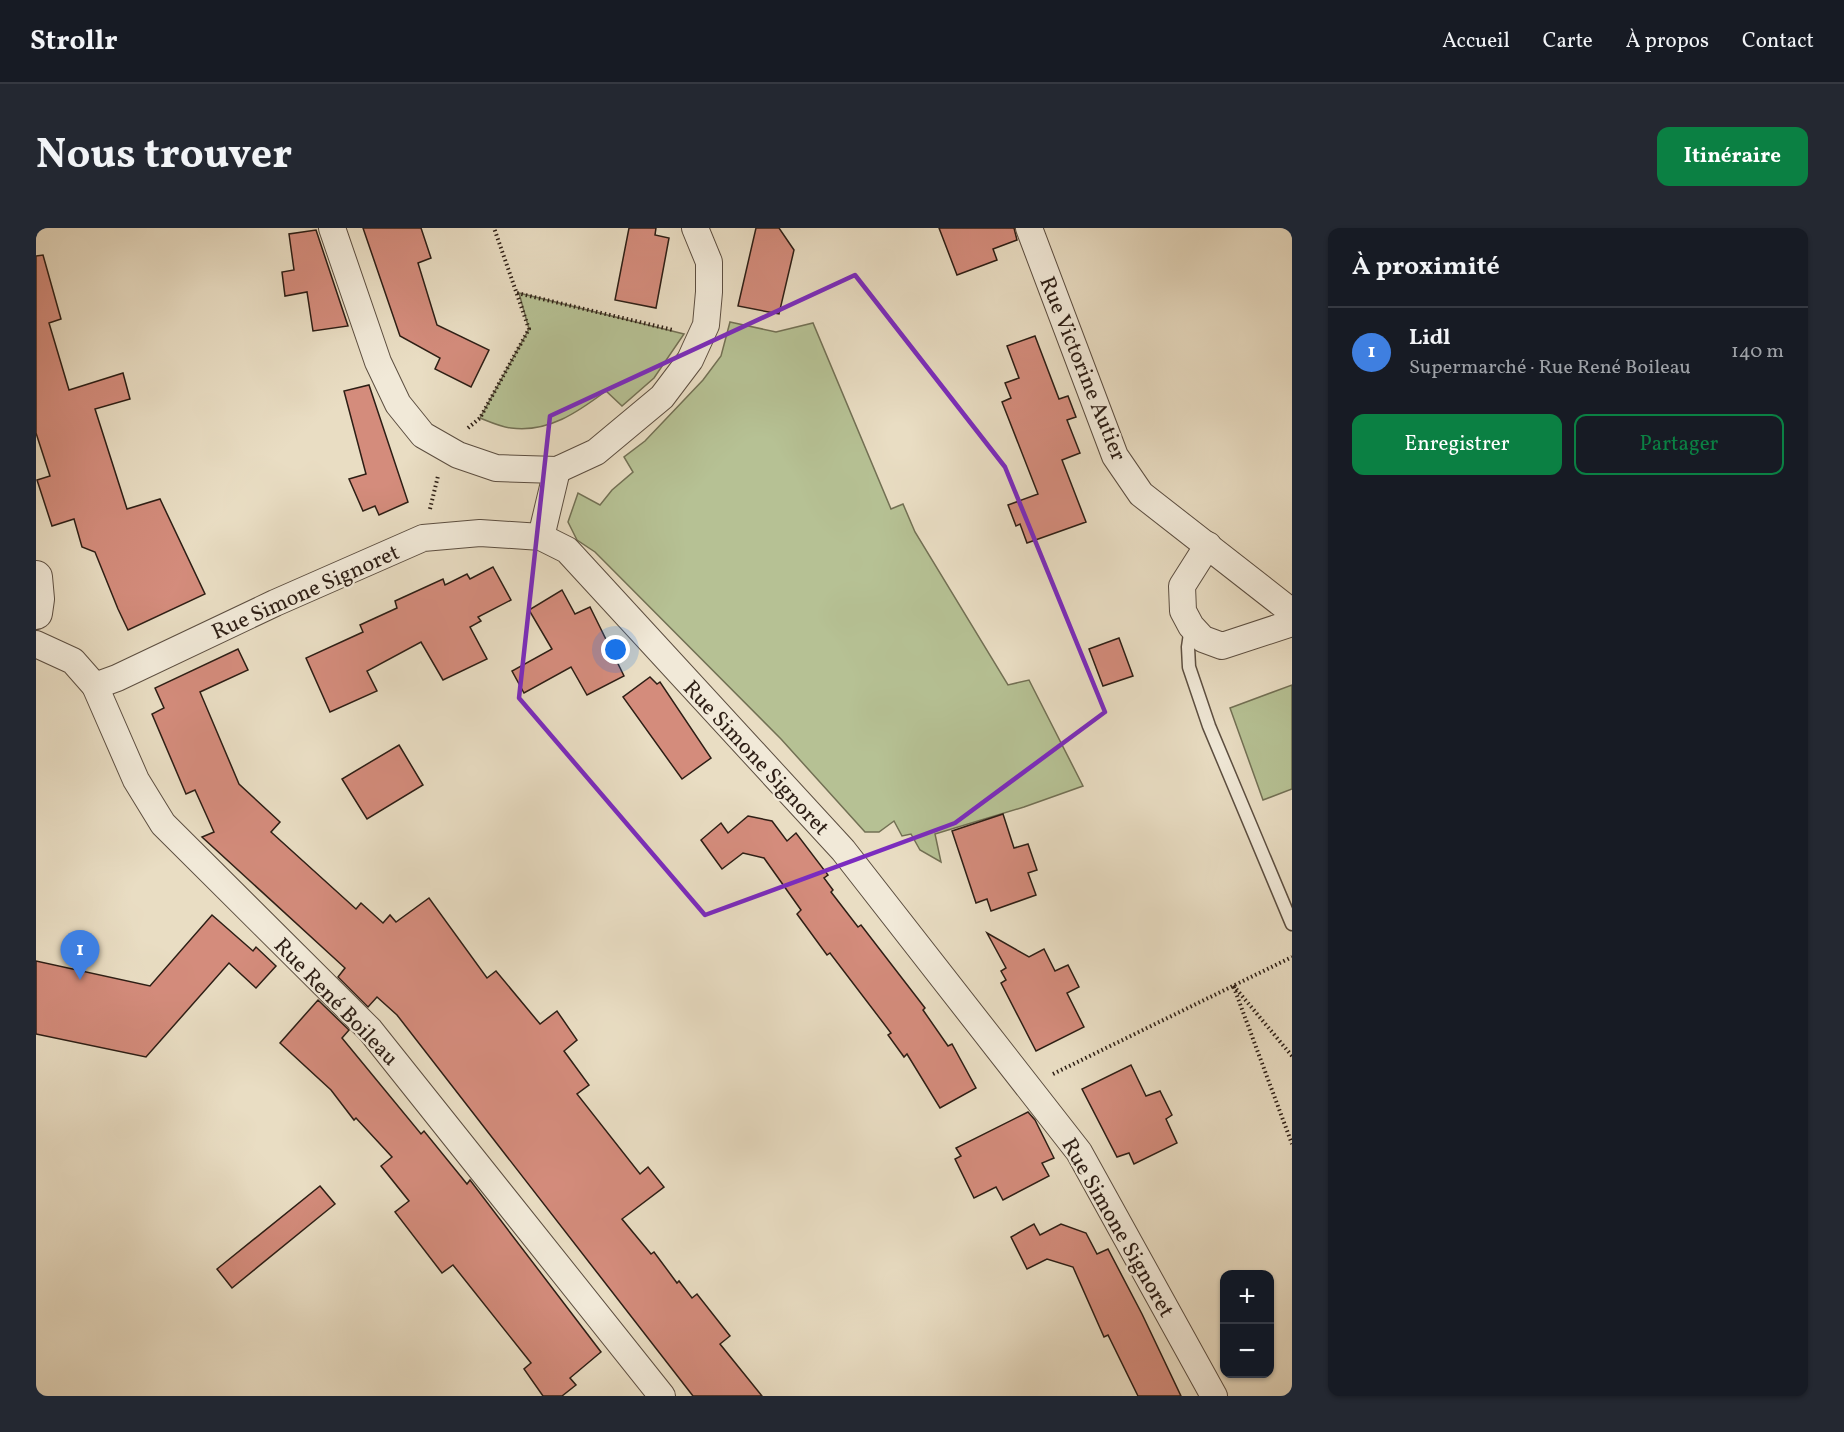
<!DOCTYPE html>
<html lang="fr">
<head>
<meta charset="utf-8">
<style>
  body { margin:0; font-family:Vollkorn,serif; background:#242831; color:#f1f3f6 }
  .controls { position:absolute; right:18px; bottom:18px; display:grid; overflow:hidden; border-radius:12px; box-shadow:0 2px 4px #0004 }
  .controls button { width:54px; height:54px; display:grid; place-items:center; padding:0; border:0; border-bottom:2px solid #363941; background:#171b24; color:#f1f3f6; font:30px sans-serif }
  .you { position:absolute; left:580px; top:422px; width:21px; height:21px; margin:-15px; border:4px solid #fff; border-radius:50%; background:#1a73e8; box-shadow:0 0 0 9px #1a73e833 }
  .badge { display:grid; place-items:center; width:39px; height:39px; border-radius:50%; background:#0b8043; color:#fff; font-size:20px; font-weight:700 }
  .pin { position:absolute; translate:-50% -50px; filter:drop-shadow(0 2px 3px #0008) }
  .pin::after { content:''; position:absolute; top:32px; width:21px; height:18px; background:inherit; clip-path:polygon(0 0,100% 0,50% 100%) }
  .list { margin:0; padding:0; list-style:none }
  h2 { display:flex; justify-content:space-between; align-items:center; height:78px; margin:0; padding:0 24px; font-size:26px }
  h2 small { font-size:20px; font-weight:400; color:#9ea1a6 }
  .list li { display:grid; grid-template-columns:39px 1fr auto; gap:18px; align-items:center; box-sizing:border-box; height:90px; padding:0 24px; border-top:2px solid #363941 }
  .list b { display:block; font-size:22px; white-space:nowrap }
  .list p { margin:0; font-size:20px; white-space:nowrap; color:#9ea1a6 }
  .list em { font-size:20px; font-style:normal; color:#9ea1a6 }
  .actions { display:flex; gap:12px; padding:18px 24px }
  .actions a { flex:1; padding:14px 0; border:2px solid #0b8043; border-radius:12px; text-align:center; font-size:21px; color:#0b8043 }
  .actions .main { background:#0b8043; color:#fff }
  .map { position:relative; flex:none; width:1256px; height:1168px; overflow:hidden; border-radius:12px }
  header { display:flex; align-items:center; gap:36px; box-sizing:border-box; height:84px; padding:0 30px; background:#171b24; border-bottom:2px solid #363941 }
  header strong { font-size:28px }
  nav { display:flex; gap:33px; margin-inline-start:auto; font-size:21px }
  .intro { display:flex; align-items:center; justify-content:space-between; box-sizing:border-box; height:144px; padding:0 36px }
  h1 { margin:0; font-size:42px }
  .button { padding:15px 27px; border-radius:12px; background:#0b8043; color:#fff; font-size:21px; font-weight:700 }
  main { display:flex; gap:36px; padding:0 36px }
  aside { flex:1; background:#171b24; border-radius:12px; box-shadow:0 2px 4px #0004 }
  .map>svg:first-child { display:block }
  .green { fill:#b6c194; stroke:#727054; stroke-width:1.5 }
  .building { fill:#d48c7c; stroke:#2d1e15; stroke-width:1.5 }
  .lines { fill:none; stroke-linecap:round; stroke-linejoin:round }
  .service-casing { stroke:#5c4e40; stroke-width:15 }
  .minor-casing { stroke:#5c4e40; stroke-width:28 }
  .tertiary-casing { stroke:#5c4e40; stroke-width:34 }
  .path { stroke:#2d1e15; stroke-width:4; stroke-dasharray:1.5 3; stroke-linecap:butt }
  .service { stroke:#f1e9d8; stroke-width:12 }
  .minor { stroke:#f1e9d8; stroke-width:26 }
  .tertiary { stroke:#f1e9d8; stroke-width:32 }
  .marked { fill:none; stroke:#7b2cbf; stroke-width:4.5; stroke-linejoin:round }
  .labels { text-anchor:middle; stroke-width:4.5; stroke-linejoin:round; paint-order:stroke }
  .street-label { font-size:22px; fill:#2d1e15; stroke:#f1e9d8 }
</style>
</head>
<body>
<header>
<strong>Strollr</strong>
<nav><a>Accueil</a><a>Carte</a><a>À propos</a><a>Contact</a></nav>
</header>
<div class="intro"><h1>Nous trouver</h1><a class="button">Itinéraire</a></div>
<main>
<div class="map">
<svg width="1256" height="1168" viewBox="0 0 1256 1168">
  <rect width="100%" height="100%" fill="#e9ddc3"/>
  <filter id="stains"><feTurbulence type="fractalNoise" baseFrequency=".00333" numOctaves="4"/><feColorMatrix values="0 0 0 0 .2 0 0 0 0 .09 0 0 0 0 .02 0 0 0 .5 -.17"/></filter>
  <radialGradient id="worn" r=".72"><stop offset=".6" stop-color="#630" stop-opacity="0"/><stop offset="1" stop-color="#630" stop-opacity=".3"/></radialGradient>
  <g class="green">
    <path d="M483 65 648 106 618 150 586 178 570 163C542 184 512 205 475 200 465 199 454 194 444 190L493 101Z"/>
    <path d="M694 94 740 104 777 95 855 281 867 276 879 304 972 457 993 452 1047 558 988 579 899 606 905 634 884 622 875 606 866 608 858 593 843 604H829L745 511 559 324 541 312 532 294 542 265 564 277 576 262 597 244 588 229 609 213 667 152 685 128Z"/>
    <path d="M1256 457V561L1227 572 1194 480Z"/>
  </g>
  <g class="building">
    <path d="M327 0H385L395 30 382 35 401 97 453 122 435 159 399 141 404 130 364 108Z"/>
    <path d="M593 0H620L619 7 633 10 620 80 579 72Z"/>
    <path d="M720 0H743L758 22 743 86 702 78Z"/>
    <path d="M903 0H978L981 12 957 21 961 32 921 47Z"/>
    <path d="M280 2 312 98 277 103 271 64 249 68 246 44 258 42 253 6Z"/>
    <path d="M7 27 25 91 13 95 33 162 87 145 94 171 59 181 91 281 124 271 169 366 92 402 82 381 59 324 46 319 38 291 16 298 1 252 14 248 0 205V28Z"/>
    <path d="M999 108 1023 171 1032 168 1040 189 1031 192 1044 225 1026 232 1050 294 991 315 984 296 980 298 972 277 1002 266 966 174 975 170 969 155 983 150 971 118Z"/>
    <path d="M333 157 372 274 343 287 339 278 327 283 313 251 330 246 308 163Z"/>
    <path d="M457 339 475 372 442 389 445 393 434 399 451 431 407 452 385 414 331 443 341 463 294 484 270 430 327 404 324 397 361 380 359 373 407 351 409 357 431 346 434 351Z"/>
    <path d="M526 362 539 386 554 379 588 448 551 467 535 439 488 465 476 443 516 421 493 382Z"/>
    <path d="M1083 410 1097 448 1067 458 1053 421Z"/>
    <path d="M202 421 212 442 164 464 203 556 244 594 235 604 320 681 325 675 347 695 354 687 360 694 393 670 451 750 460 743 504 796 521 783 541 812 528 823 553 857 541 866 604 946 612 939 628 959 586 991 615 1026 618 1024 641 1055 643 1053 656 1070 661 1066 694 1108 684 1116 726 1168H657L361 787 341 769 332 779 302 749 309 740 166 609 178 604 159 562 150 566 116 486 128 480 119 460Z"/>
    <path d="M614 449 621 456 624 454 675 530 646 551 587 469Z"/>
    <path d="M363 517 387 557 331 591 306 551Z"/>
    <path d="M967 586 978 620 992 616 1001 642 992 645 1000 667 955 683 951 671 940 675 916 603Z"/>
    <path d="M712 588 736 593 751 613 760 605 792 647 788 650 797 662 795 664 822 699 825 697 879 767 889 780 887 782 912 818 916 816 940 860 904 880 871 826 868 829 852 807 855 805 794 725 791 727 761 686 765 682 728 630 707 625 686 641 665 612 685 595 692 605Z"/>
    <path d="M176 687 217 723 220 719 240 738 220 760 193 735 110 829 0 806V733L114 758Z"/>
    <path d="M951 705 993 729 1008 721 1019 743 1032 737 1043 759 1031 765 1048 799 1000 823 965 755 970 752 965 743 970 740Z"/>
    <path d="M282 772 313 802 306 810 385 906 388 903 431 956 434 952 565 1124 534 1150 540 1157 526 1168H507L488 1141 495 1135 417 1037 406 1045 359 984 373 973 345 938 356 929 320 890 318 892 295 862 244 815Z"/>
    <path d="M1095 837 1110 868 1124 863 1136 887 1130 891 1141 915 1098 936 1093 925 1081 929 1046 861Z"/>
    <path d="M992 884 999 892 1018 930 1006 935 1013 948 967 972 960 959 938 970 919 931 925 928 920 920Z"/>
    <path d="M284 958 299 976 196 1060 181 1041Z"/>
    <path d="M998 996 1004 1007 1025 996 1050 1005 1061 1026 1072 1021 1106 1086 1145 1168H1102L1072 1107 1068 1109 1037 1039 1011 1031 991 1041 975 1009Z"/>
  </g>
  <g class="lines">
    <g class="service-casing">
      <path id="service" d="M1155 399 1152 419 1153 439 1173 498 1256 696"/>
    </g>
    <g class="minor-casing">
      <g id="minor">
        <path d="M296 0 342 134 362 176 387 207 422 227 460 240 521 242 560 224 626 169 654 132 670 97 673 64V34L659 0"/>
        <path d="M993 0 1079 228 1105 266 1256 384"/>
        <path d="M505 309 521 242"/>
        <path d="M1172 317 1146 358 1147 383 1155 398 1167 411 1186 418 1256 395"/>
        <path d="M0 416 37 433 59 458 100 552 127 596 334 802 626 1168"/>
        <path d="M59 458 81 450 239 375 387 310 444 305 505 309 531 322 807 622 1043 924 1178 1168"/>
      </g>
    </g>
    <g class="tertiary-casing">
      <path id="tertiary" d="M0 349 2 371 0 385"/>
    </g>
    <g class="path">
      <path d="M481 65 637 102"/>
      <path d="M432 200 444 190 493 101 458 0"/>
      <path d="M394 281 402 248"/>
      <path d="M1256 828 1197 757 1256 916"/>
      <path d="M1017 846 1256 729"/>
    </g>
    <use href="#service" class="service"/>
    <use href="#minor" class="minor"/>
    <use href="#tertiary" class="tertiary"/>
  </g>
  <path class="marked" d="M819 47 969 239 1069 484 919 595 669 687 483 470 514 188Z"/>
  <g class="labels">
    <g class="street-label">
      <text transform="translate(1048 140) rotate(68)" y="8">Rue Victorine Autier</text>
      <text transform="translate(269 363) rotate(-24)" y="8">Rue Simone Signoret</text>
      <text transform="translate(721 529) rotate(47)" y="8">Rue Simone Signoret</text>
      <text transform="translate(301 773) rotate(46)" y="8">Rue René Boileau</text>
      <text transform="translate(1083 999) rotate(60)" y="8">Rue Simone Signoret</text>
    </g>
  </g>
  <rect width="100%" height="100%" filter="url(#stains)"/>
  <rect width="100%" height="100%" fill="url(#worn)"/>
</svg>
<div class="controls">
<button>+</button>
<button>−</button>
</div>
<div class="you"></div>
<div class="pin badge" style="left:44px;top:752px;background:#3f7fe0">1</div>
</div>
<aside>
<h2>À proximité<small></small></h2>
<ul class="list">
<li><span class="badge" style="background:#3f7fe0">1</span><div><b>Lidl</b><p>Supermarché · Rue René Boileau</p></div><em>140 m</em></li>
</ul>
<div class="actions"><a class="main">Enregistrer</a><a>Partager</a></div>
</aside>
</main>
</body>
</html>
